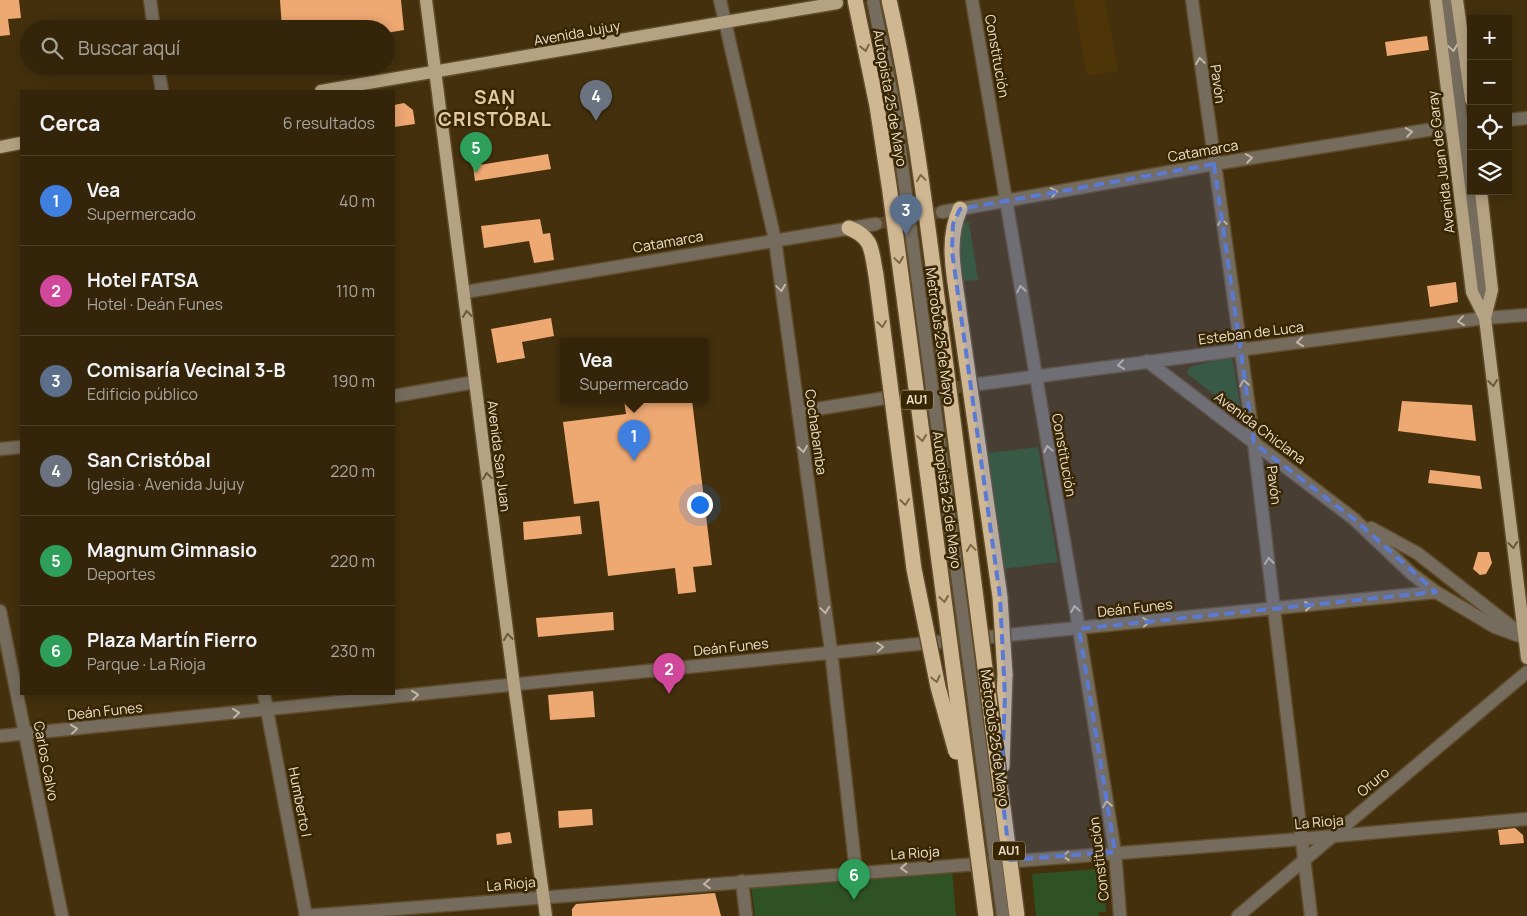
<!DOCTYPE html>
<html lang="es">
<head>
<meta charset="utf-8">
<style>
  body { margin:0; font-family:Manrope,sans-serif; background:#3e3018; color:#f1f3f6 }
  .controls { position:absolute; right:15px; top:15px; display:grid; overflow:hidden; border-radius:0px; box-shadow:0 2px 12px #0003 }
  .controls button { width:45px; height:45px; display:grid; place-items:center; padding:0; border:0; border-bottom:1px solid #4e412b; background:#33240a; color:#f1f3f6; font:25px sans-serif }
  .you { position:absolute; left:699px; top:504px; width:18px; height:18px; margin:-12px; border:4px solid #fff; border-radius:50%; background:#1a73e8; box-shadow:0 0 0 8px #1a73e833 }
  .badge { display:grid; place-items:center; width:32px; height:32px; border-radius:50%; background:#1a73e8; color:#fff; font-size:16px; font-weight:700 }
  .pin { position:absolute; translate:-50% -41px; filter:drop-shadow(0 1px 2px #0008) }
  .pin::after { content:''; position:absolute; top:26px; width:18px; height:15px; background:inherit; clip-path:polygon(0 0,100% 0,50% 100%) }
  .popup { position:absolute; left:560px; top:338px; width:148px; height:65px; box-sizing:border-box; display:grid; place-content:center; border-radius:0px; background:#33240a; filter:drop-shadow(0 1px 4px #0005); font-size:16px; white-space:nowrap; color:#a9a49c }
  .popup b { font-size:19px; color:#f1f3f6 }
  .popup::after { content:''; position:absolute; left:50%; top:100%; margin-left:-10px; border:10px solid transparent; border-top-color:#33240a }
  .list { margin:0; padding:0; list-style:none }
  h2 { display:flex; justify-content:space-between; align-items:center; height:65px; margin:0; padding:0 20px; font-size:21px }
  h2 small { font-size:16px; font-weight:400; color:#a9a49c }
  .list li { display:grid; grid-template-columns:32px 1fr auto; gap:15px; align-items:center; box-sizing:border-box; height:90px; padding:0 20px; border-top:1px solid #4e412b }
  .list b { display:block; font-size:19px; white-space:nowrap }
  .list p { margin:0; font-size:16px; white-space:nowrap; color:#a9a49c }
  .list em { font-size:16px; font-style:normal; color:#a9a49c }
  .icon { flex:none; width:28px; height:28px; fill:none; stroke:currentColor; stroke-width:2; stroke-linecap:round; stroke-linejoin:round }
  .map { position:relative; flex:none; width:1527px; height:916px; overflow:hidden }
  .search { position:absolute; background:#33240a; box-shadow:0 2px 12px #0003; left:20px; top:20px; width:375px; height:55px; display:flex; align-items:center; gap:12px; box-sizing:border-box; padding:0 18px; border-radius:28px; color:#a9a49c; font-size:19px }
  .panel { position:absolute; background:#33240a; box-shadow:0 2px 12px #0003; left:20px; top:90px; width:375px; height:605px; border-radius:0px }
  .map>svg:first-child { display:block }
  .built { fill:#4d3507 }
  .green { fill:#2f5224 }
  .building { fill:#eea872 }
  .lines { fill:none; stroke-linecap:round; stroke-linejoin:round }
  .minor-tunnel { stroke:#5d4a2a; stroke-width:12; stroke-dasharray:12 6; stroke-linecap:butt }
  .minor-casing { stroke:#5f4c2c; stroke-width:15 }
  .major-casing { stroke:#5f4c2c; stroke-width:15 }
  .highway-casing { stroke:#5f4c2c; stroke-width:18 }
  .minor { stroke:#756c5d; stroke-width:12 }
  .major { stroke:#b5a283; stroke-width:12 }
  .highway { stroke:#cfb791; stroke-width:15 }
  .minor-bridge-casing { stroke:#5f4c2c; stroke-width:15; stroke-linecap:butt }
  .highway-bridge-casing { stroke:#5f4c2c; stroke-width:18; stroke-linecap:butt }
  .minor-bridge { stroke:#756c5d; stroke-width:12 }
  .highway-bridge { stroke:#cfb791; stroke-width:15 }
  .oneway { stroke:#7c6742 }
  .oneway2 { stroke:#c2b7a5 }
  .oneway3 { stroke:#6b5836 }
  .marked { fill:#5b7ad4; fill-opacity:0.2; stroke:#5b7ad4; stroke-width:4; stroke-dasharray:10 6; stroke-linejoin:round }
  .labels { text-anchor:middle; stroke-width:5; stroke-linejoin:round; paint-order:stroke }
  .shield { fill:#392602; stroke:#b6a88f; stroke-width:1 }
  .shield-label { font-size:12px; font-weight:bold; fill:#ebdfcc }
  .street-label { font-size:14px; fill:#ebdfcc; stroke:#392602 }
  .district-label { font-size:19px; font-weight:bold; letter-spacing:1px; fill:#e2caa4; stroke:#392602 }
</style>
</head>
<body>
<div class="map">
<svg width="1527" height="916" viewBox="0 0 1527 916">
  <rect width="100%" height="100%" fill="#44300d"/>
  <path class="built" d="M1074 0H1105L1118 71 1087 76Z"/>
  <g class="green">
    <path d="M969 222 978 280 964 281 957 241 963 223Z"/>
    <path d="M1230 357 1233 362 1241 411 1239 414 1189 375 1187 371 1190 367Z"/>
    <path d="M1038 447 1058 562 1001 569 988 453Z"/>
    <path d="M1097 869 1104 876 1106 912H1099V916H1036L1032 874Z"/>
    <path d="M952 870 956 916H755L751 884Z"/>
  </g>
  <g class="building">
    <path d="M0 0H19L21 18 8 19 10 35 0 36Z"/>
    <path d="M280 0H401L404 30 386 33V29H325L324 23 282 29Z"/>
    <path d="M1427 36 1429 50 1387 56 1385 42Z"/>
    <path d="M404 103 413 110 415 124 394 127V105Z"/>
    <path d="M548 154 551 169 475 181 473 166Z"/>
    <path d="M540 219 543 234 550 233 554 260 534 263 529 241 484 248 481 226Z"/>
    <path d="M1456 282 1458 302 1430 307 1427 286Z"/>
    <path d="M551 318 554 336 522 342 525 358 497 363 491 329Z"/>
    <path d="M624 400H692L712 565 693 567 696 592 678 594 675 568 608 576 599 501 574 504 563 422 626 414Z"/>
    <path d="M1402 401 1472 405 1476 441 1398 431Z"/>
    <path d="M1430 470 1480 476 1482 489 1428 483Z"/>
    <path d="M580 516 582 534 524 540 523 522Z"/>
    <path d="M1478 552H1489L1492 563 1486 574 1480 575 1473 569Z"/>
    <path d="M613 612 614 630 538 637 536 618Z"/>
    <path d="M593 691 595 717 550 720 548 695Z"/>
    <path d="M592 809 593 825 559 828 558 811Z"/>
    <path d="M1515 828 1523 835 1524 843 1500 845 1498 830Z"/>
    <path d="M510 832 512 843 497 845 496 834Z"/>
    <path d="M715 893 721 916H572V909L576 904Z"/>
  </g>
  <g class="lines">
    <g class="minor-tunnel">
      <path d="M876 224 942 212"/>
      <path d="M885 398 979 384"/>
    </g>
    <g class="minor-casing">
      <g id="minor">
        <path d="M150 0 154 29"/>
        <path d="M720 0 775 240 831 651 856 872"/>
        <path d="M972 0 1079 629 1115 852 1120 916"/>
        <path d="M1192 0 1254 443 1311 916"/>
        <path d="M1447 0 1484 315"/>
        <path d="M158 66 162 91"/>
        <path d="M1508 120 1527 118"/>
        <path d="M942 212 1214 164 1471 123"/>
        <path d="M465 292 876 224"/>
        <path d="M1147 361 1354 519 1412 574 1436 592 1495 627 1525 638"/>
        <path d="M979 384 1485 318 1527 315"/>
        <path d="M394 396 475 382"/>
        <path d="M798 412 885 398"/>
        <path d="M0 449 21 447"/>
        <path d="M1371 528 1417 553 1517 631"/>
        <path d="M0 611 62 916"/>
        <path d="M264 694 306 916"/>
        <path d="M0 736 1436 592"/>
        <path d="M742 881 746 916"/>
        <path d="M305 916 1301 839 1527 819"/>
        <path d="M1238 916 1527 672"/>
      </g>
    </g>
    <g class="major-casing">
      <g id="major">
        <path d="M426 0 514 685 546 916"/>
        <path d="M1436 0 1472 292 1485 318 1527 658"/>
        <path d="M1457 0 1471 100"/>
        <path d="M321 91 837 3"/>
        <path d="M0 147 21 143"/>
        <path d="M1481 191 1492 290 1485 318"/>
      </g>
    </g>
    <g class="highway-casing">
      <g id="highway">
        <path d="M849 228C874 238 871 251 876 275"/>
        <path d="M959 311C955 277 945 242 960 209"/>
        <path d="M1002 766 1005 674"/>
      </g>
    </g>
    <use href="#minor" class="minor"/>
    <use href="#major" class="major"/>
    <use href="#highway" class="highway"/>
    <g class="minor-bridge-casing">
      <path id="minor-bridge" d="M873 0 894 105 1003 916"/>
    </g>
    <g class="highway-bridge-casing">
      <g id="highway-bridge">
        <path d="M855 0 877 106 890 192 986 916"/>
        <path d="M889 0C916 118 929 238 945 358 970 544 994 730 1017 916"/>
        <path d="M876 275 914 569 938 687 956 752"/>
        <path d="M959 311 1000 597 1005 674"/>
      </g>
    </g>
    <use href="#minor-bridge" class="minor-bridge"/>
    <use href="#highway-bridge" class="highway-bridge"/>
  </g>
  <defs><path id="oneway-chevron" d="M-2-3.5L2.5 0L-2 3.5" fill="none" stroke-width="1.6" stroke-linecap="round" stroke-linejoin="round" transform="scale(1.25)"/></defs>
  <g class="oneway">
    <use href="#oneway-chevron" transform="translate(865 48) rotate(79)"/>
    <use href="#oneway-chevron" transform="translate(921 178) rotate(-98)"/>
    <use href="#oneway-chevron" transform="translate(899 260) rotate(82)"/>
    <use href="#oneway-chevron" transform="translate(882 324) rotate(83)"/>
    <use href="#oneway-chevron" transform="translate(922 438) rotate(82)"/>
    <use href="#oneway-chevron" transform="translate(905 502) rotate(83)"/>
    <use href="#oneway-chevron" transform="translate(971 548) rotate(-98)"/>
    <use href="#oneway-chevron" transform="translate(944 599) rotate(82)"/>
    <use href="#oneway-chevron" transform="translate(936 679) rotate(77)"/>
  </g>
  <g class="oneway2">
    <use href="#oneway-chevron" transform="translate(1453 48) rotate(82)"/>
    <use href="#oneway-chevron" transform="translate(1200 61) rotate(-98)"/>
    <use href="#oneway-chevron" transform="translate(1409 132) rotate(-9)"/>
    <use href="#oneway-chevron" transform="translate(1249 158) rotate(-9)"/>
    <use href="#oneway-chevron" transform="translate(1054 192) rotate(-10)"/>
    <use href="#oneway-chevron" transform="translate(1222 222) rotate(-98)"/>
    <use href="#oneway-chevron" transform="translate(781 288) rotate(82)"/>
    <use href="#oneway-chevron" transform="translate(1021 289) rotate(-100)"/>
    <use href="#oneway-chevron" transform="translate(1461 321) rotate(173)"/>
    <use href="#oneway-chevron" transform="translate(1300 342) rotate(173)"/>
    <use href="#oneway-chevron" transform="translate(1121 365) rotate(172)"/>
    <use href="#oneway-chevron" transform="translate(1244 383) rotate(-99)"/>
    <use href="#oneway-chevron" transform="translate(803 449) rotate(82)"/>
    <use href="#oneway-chevron" transform="translate(1048 449) rotate(-100)"/>
    <use href="#oneway-chevron" transform="translate(1269 561) rotate(-97)"/>
    <use href="#oneway-chevron" transform="translate(1308 606) rotate(-6)"/>
    <use href="#oneway-chevron" transform="translate(1075 609) rotate(-100)"/>
    <use href="#oneway-chevron" transform="translate(825 610) rotate(82)"/>
    <use href="#oneway-chevron" transform="translate(1146 622) rotate(-6)"/>
    <use href="#oneway-chevron" transform="translate(880 647) rotate(-5)"/>
    <use href="#oneway-chevron" transform="translate(415 695) rotate(-6)"/>
    <use href="#oneway-chevron" transform="translate(236 713) rotate(-6)"/>
    <use href="#oneway-chevron" transform="translate(74 729) rotate(-6)"/>
    <use href="#oneway-chevron" transform="translate(1107 804) rotate(-99)"/>
    <use href="#oneway-chevron" transform="translate(1066 856) rotate(176)"/>
    <use href="#oneway-chevron" transform="translate(904 868) rotate(176)"/>
    <use href="#oneway-chevron" transform="translate(707 884) rotate(176)"/>
  </g>
  <g class="oneway3">
    <use href="#oneway-chevron" transform="translate(467 314) rotate(-96)"/>
    <use href="#oneway-chevron" transform="translate(1493 383) rotate(83)"/>
    <use href="#oneway-chevron" transform="translate(487 476) rotate(-97)"/>
    <use href="#oneway-chevron" transform="translate(1513 545) rotate(83)"/>
    <use href="#oneway-chevron" transform="translate(508 637) rotate(-97)"/>
  </g>
  <path class="marked" d="M1214 164 1254 443 1354 519 1436 592 1079 629 1115 852 1010 860 1001 787 1005 697 1000 597 952 251 953 224 960 209Z"/>
  <g class="labels">
    <g class="shield">
      <rect x="901" y="390.5" width="32" height="19" rx="4"/>
      <rect x="993" y="841.5" width="32" height="19" rx="4"/>
    </g>
    <g class="shield-label">
      <text x="917" y="404">AU1</text>
      <text x="1009" y="855">AU1</text>
    </g>
    <g class="street-label">
      <text transform="translate(577 33) rotate(-10)" y="5">Avenida Jujuy</text>
      <text transform="translate(997 56) rotate(80)" y="5">Constitución</text>
      <text transform="translate(1218 84) rotate(82)" y="5">Pavón</text>
      <text transform="translate(890 98) rotate(80)" y="5">Autopista 25 de Mayo</text>
      <text transform="translate(1203 151) rotate(-10)" y="5">Catamarca</text>
      <text transform="translate(1441 162) rotate(-97)" y="5">Avenida Juan de Garay</text>
      <text transform="translate(668 242) rotate(-10)" y="5">Catamarca</text>
      <text transform="translate(1251 333) rotate(-7)" y="5">Esteban de Luca</text>
      <text transform="translate(940 336) rotate(82)" y="5">Metrobús 25 de Mayo</text>
      <text transform="translate(1260 428) rotate(37)" y="5">Avenida Chiclana</text>
      <text transform="translate(816 432) rotate(82)" y="5">Cochabamba</text>
      <text transform="translate(1064 455) rotate(80)" y="5">Constitución</text>
      <text transform="translate(499 456) rotate(83)" y="5">Avenida San Juan</text>
      <text transform="translate(1274 485) rotate(83)" y="5">Pavón</text>
      <text transform="translate(947 500) rotate(82)" y="5">Autopista 25 de Mayo</text>
      <text transform="translate(1135 608) rotate(-6)" y="5">Deán Funes</text>
      <text transform="translate(731 647) rotate(-6)" y="5">Deán Funes</text>
      <text transform="translate(105 711) rotate(-6)" y="5">Deán Funes</text>
      <text transform="translate(995 738) rotate(82)" y="5">Metrobús 25 de Mayo</text>
      <text transform="translate(46 761) rotate(79)" y="5">Carlos Calvo</text>
      <text transform="translate(1373 782) rotate(-40)" y="5">Oruro</text>
      <text transform="translate(300 802) rotate(79)" y="5">Humberto I</text>
      <text transform="translate(1319 822) rotate(-5)" y="5">La Rioja</text>
      <text transform="translate(915 853) rotate(-4)" y="5">La Rioja</text>
      <text transform="translate(1099 859) rotate(-97)" y="5">Constitución</text>
      <text transform="translate(511 884) rotate(-5)" y="5">La Rioja</text>
    </g>
    <g class="district-label">
      <text x="495" y="104">SAN<tspan x="495" dy="22">CRISTÓBAL</tspan></text>
    </g>
  </g>
</svg>
<div class="controls">
<button>+</button>
<button>−</button>
<button><svg class="icon" aria-label="locate" viewBox="0 0 24 24"><circle cx="12" cy="12" r="6"/><path d="M12 2v4M12 18v4M2 12h4M18 12h4"/></svg></button>
<button><svg class="icon" aria-label="layers" viewBox="0 0 24 24"><path d="M12 4l9 5-9 5-9-5zM3 14l9 5 9-5"/></svg></button>
</div>
<div class="you"></div>
<div class="pin badge" style="left:634px;top:461px;background:#3f7fe0">1</div>
<div class="popup"><b>Vea</b>Supermercado</div>
<div class="pin badge" style="left:669px;top:694px;background:#d1479c">2</div>
<div class="pin badge" style="left:906px;top:235px;background:#5c6f8a">3</div>
<div class="pin badge" style="left:596px;top:121px;background:#6b7280">4</div>
<div class="pin badge" style="left:476px;top:173px;background:#2e9e5b">5</div>
<div class="pin badge" style="left:854px;top:900px;background:#2e9e5b">6</div>
<div class="search"><svg class="icon" aria-label="search" viewBox="0 0 24 24"><circle cx="10" cy="10" r="6"/><path d="M15 15l6 6"/></svg>Buscar aquí</div>
<section class="panel">
<h2>Cerca<small>6 resultados</small></h2>
<ul class="list">
<li><span class="badge" style="background:#3f7fe0">1</span><div><b>Vea</b><p>Supermercado</p></div><em>40 m</em></li>
<li><span class="badge" style="background:#d1479c">2</span><div><b>Hotel FATSA</b><p>Hotel · Deán Funes</p></div><em>110 m</em></li>
<li><span class="badge" style="background:#5c6f8a">3</span><div><b>Comisaría Vecinal 3-B</b><p>Edificio público</p></div><em>190 m</em></li>
<li><span class="badge" style="background:#6b7280">4</span><div><b>San Cristóbal</b><p>Iglesia · Avenida Jujuy</p></div><em>220 m</em></li>
<li><span class="badge" style="background:#2e9e5b">5</span><div><b>Magnum Gimnasio</b><p>Deportes</p></div><em>220 m</em></li>
<li><span class="badge" style="background:#2e9e5b">6</span><div><b>Plaza Martín Fierro</b><p>Parque · La Rioja</p></div><em>230 m</em></li>
</ul>
</section>
</div>
</body>
</html>
